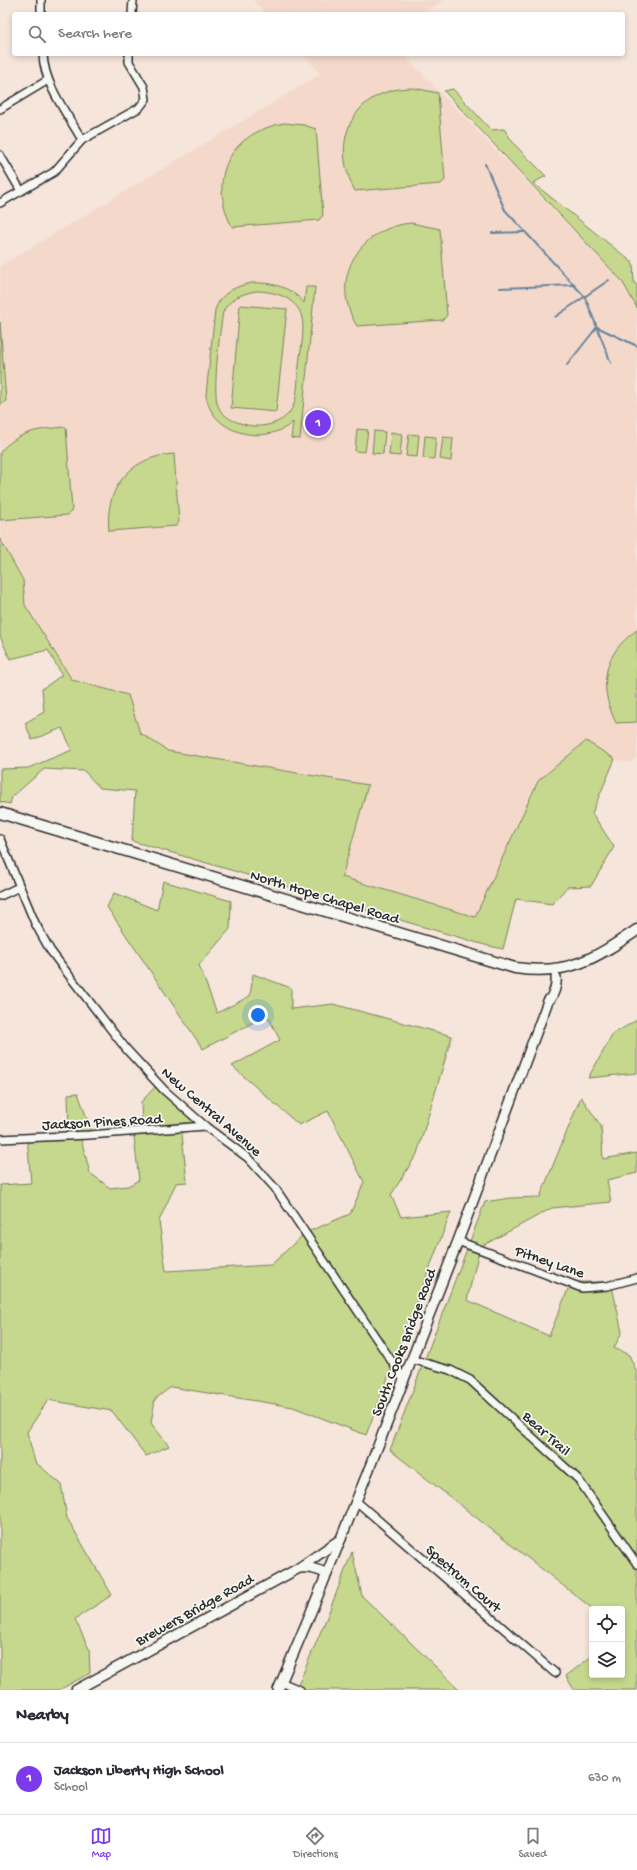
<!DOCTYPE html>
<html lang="en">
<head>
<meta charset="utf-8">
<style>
  body { margin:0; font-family:"Gochi Hand",sans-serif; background:#f2f2f3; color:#2b2b33 }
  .controls { position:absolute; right:12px; bottom:12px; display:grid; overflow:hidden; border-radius:4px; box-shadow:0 2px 6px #0003 }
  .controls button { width:36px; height:36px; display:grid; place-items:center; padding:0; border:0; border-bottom:1px solid #e1e1e2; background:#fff; color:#2b2b33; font:20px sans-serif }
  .you { position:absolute; left:258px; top:1015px; width:14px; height:14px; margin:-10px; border:3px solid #fff; border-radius:50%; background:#1a73e8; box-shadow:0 0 0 6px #1a73e833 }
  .badge { display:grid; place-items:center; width:26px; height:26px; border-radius:50%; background:#7c3aed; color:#fff; font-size:13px; font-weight:700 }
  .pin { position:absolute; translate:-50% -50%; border:2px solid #fff; box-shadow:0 1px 4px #0006 }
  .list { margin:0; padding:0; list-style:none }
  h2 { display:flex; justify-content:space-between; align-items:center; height:52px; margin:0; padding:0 16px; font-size:17px }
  h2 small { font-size:13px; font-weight:400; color:#7c7c81 }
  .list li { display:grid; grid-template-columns:26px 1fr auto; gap:12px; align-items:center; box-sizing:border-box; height:72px; padding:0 16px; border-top:1px solid #e1e1e2 }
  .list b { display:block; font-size:15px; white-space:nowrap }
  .list p { margin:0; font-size:13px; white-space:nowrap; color:#7c7c81 }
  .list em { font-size:13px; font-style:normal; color:#7c7c81 }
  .icon { flex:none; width:22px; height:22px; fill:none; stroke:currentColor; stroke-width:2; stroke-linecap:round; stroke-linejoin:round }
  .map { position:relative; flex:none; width:637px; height:1690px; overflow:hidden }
  .search { position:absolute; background:#fff; box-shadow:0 2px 6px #0003; left:12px; right:12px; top:12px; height:44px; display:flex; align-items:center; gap:10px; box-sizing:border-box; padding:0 14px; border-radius:4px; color:#7c7c81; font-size:15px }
  .sheet { height:124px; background:#fff }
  nav { display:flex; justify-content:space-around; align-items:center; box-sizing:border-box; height:56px; border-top:1px solid #e1e1e2; background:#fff; font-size:11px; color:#7c7c81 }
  nav a { display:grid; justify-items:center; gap:2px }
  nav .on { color:#7c3aed }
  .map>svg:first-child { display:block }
  .built { fill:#f4d9cb }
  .green { fill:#c6d88d; stroke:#78825c; fill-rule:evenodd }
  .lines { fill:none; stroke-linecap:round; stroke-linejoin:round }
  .stream { stroke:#66839d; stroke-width:2 }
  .minor-casing { stroke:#2b2b2b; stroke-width:10 }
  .tertiary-casing { stroke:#2b2b2b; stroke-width:12 }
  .secondary-casing { stroke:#2b2b2b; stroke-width:13 }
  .minor { stroke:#f6f6f2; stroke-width:7 }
  .tertiary { stroke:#f6f6f2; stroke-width:9 }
  .secondary { stroke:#f6f6f2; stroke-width:10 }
  .labels { text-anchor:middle; stroke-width:3.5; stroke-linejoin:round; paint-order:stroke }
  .street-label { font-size:15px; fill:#2b2b2b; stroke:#f6f6f2 }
</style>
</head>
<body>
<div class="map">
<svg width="637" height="1690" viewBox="0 0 637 1690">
  <rect width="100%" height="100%" fill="#f5e5db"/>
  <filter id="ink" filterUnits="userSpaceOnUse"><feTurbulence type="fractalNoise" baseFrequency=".025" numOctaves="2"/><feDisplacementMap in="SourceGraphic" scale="8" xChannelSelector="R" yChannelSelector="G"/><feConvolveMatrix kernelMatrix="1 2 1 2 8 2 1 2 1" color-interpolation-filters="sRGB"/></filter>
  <g filter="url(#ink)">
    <g class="built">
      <path d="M253 0H444L421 14H266Z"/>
      <path d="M303 54H355L406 57 622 281 637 308V757L629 763 615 759 586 741 538 781 475 917 342 877 367 785 168 751 140 733 128 695 72 680 25 604 23 580 0 539V266L321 74Z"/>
    </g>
    <g class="green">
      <path d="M414 88 438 93 445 180 441 184 355 191C328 141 354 87 414 88Z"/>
      <path d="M453 89 491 130 504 129 515 145 546 176 533 183 633 263 634 283 637 285V308L622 281 444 91Z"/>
      <path d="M284 123 304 125 316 129 323 215 319 220 232 227C207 177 230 133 284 123Z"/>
      <path d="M411 223 440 229 447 315 443 320 357 326C328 280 358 228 411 223Z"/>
      <path d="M252 283C272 282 291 287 304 303L306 287H315L300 439 291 438 293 422C265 447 211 434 206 395L215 310C221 293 235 286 252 283ZM256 291C274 291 298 298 302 318 305 331 300 353 299 366 297 381 299 401 289 413 281 423 265 427 253 426 240 424 223 419 218 406 212 392 220 330 223 312 230 298 241 294 256 291Z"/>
      <path d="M240 305 287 309 276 412 231 408Z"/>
      <path d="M0 322 6 401 0 405Z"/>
      <path d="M66 427 72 510 68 515 0 520V452C19 431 39 429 66 427Z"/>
      <path d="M357 429 368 430 365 452 355 451Z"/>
      <path d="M374 431 385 432 383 454 372 453Z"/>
      <path d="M391 432 402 434 400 456 389 455Z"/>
      <path d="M409 434 419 435 417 457 406 456Z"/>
      <path d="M425 436 436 437 434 459 423 458Z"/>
      <path d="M443 437 453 438 451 461 440 459Z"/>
      <path d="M174 454 179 522 176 526 109 531C104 488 131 456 174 454Z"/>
      <path d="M0 539 23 580 25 605 72 680 128 695 140 733 168 751 368 785 342 877 475 917 538 781 586 741 615 759 592 813 614 847 591 886 567 887 552 904 516 899 503 949 485 945 132 841 135 791 100 788 84 771 44 769 12 797 10 804 0 802V769L28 768 72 750 62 728 32 740 25 723 44 712 42 689 62 675 48 650 10 659 0 636Z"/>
      <path d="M637 630V722L616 723C598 686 602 654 637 630Z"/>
      <path d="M163 881 231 901 230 929 199 965 217 1013 250 996 253 974 291 988V1009L333 1004 452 1036 417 1154 391 1195 401 1217 451 1212 366 1435 293 1407 171 1387 155 1399 151 1423 169 1446 146 1456 112 1411 48 1400 27 1432 35 1462 61 1484 67 1518 112 1595 75 1619 89 1649 90 1673 59 1690H0V1185L31 1183 27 1135 69 1133 68 1094 78 1093 92 1133 80 1135 90 1173 110 1188 128 1186 139 1180 133 1129H142L141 1102 157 1085 204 1124 181 1125 187 1182 176 1183 159 1221 166 1271 271 1265 305 1233 350 1214 364 1182 328 1111 299 1125 232 1066 280 1040 267 1015 203 1049 107 907 114 893 157 910Z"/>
      <path d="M637 1020V1073L588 1078 613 1034Z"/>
      <path d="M581 1097 601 1126 603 1159 637 1153V1173L607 1180 611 1202 552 1208 480 1247 467 1300 549 1336 571 1282H611L622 1332 614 1348 629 1355 637 1373V1690H574L566 1676 592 1656V1675H622V1609H593L390 1450 485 1202 510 1198 540 1197Z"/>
      <path d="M352 1552 362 1596 460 1690H296L327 1617Z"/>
    </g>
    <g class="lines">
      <g class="stream">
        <path d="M485 164 505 210 585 297 611 363"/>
        <path d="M492 233 524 232"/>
        <path d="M500 288 573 285"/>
        <path d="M555 317 609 280"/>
        <path d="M567 365 597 327 637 346"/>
      </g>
      <g class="minor-casing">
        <g id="minor">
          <path d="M41 0V14"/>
          <path d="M132 14 133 0"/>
          <path d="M43 54C44 85 67 113 82 140"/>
          <path d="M0 109 48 80"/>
          <path d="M0 155 21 191"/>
          <path d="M0 203 54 172 82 140 139 108 146 99 144 87 129 62V54"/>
          <path d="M0 839 35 923 50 950 68 974 127 1050 164 1090 205 1126 248 1158 275 1188 403 1378"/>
          <path d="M0 896 19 887"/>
          <path d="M0 1139 89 1135 205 1126"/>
          <path d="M458 1241 582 1288 607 1286 637 1278"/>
          <path d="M411 1359 450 1370 470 1380 578 1479 637 1564"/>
          <path d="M356 1501 555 1673"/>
          <path d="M281 1682 300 1690"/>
        </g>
      </g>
      <g class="tertiary-casing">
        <g id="tertiary">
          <path d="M299 1568 341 1539"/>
          <path d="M76 1690 299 1568C310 1567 317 1569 327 1574"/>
          <path d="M278 1690 319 1593 369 1469 458 1241 548 1001C554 995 557 985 556 977"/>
        </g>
      </g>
      <g class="secondary-casing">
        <path id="secondary" d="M0 813 515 968C568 976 594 959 637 930"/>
      </g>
      <use href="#minor" class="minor"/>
      <use href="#tertiary" class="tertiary"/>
      <use href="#secondary" class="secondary"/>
    </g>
  </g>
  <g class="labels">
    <g class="street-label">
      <text transform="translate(325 896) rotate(17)" y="5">North Hope Chapel Road</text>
      <text transform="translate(212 1111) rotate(41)" y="5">New Central Avenue</text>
      <text transform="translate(102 1121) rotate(-3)" y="5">Jackson Pines Road</text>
      <text transform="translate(550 1261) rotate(19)" y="5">Pitney Lane</text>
      <text transform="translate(403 1342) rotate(-69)" y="5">South Cooks Bridge Road</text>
      <text transform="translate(547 1433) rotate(42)" y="5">Bear Trail</text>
      <text transform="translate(464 1578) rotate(41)" y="5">Spectrum Court</text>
      <text transform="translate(194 1609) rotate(-29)" y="5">Brewers Bridge Road</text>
    </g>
  </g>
</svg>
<div class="controls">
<button><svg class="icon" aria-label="locate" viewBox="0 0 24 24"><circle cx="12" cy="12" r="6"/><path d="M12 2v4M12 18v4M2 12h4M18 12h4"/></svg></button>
<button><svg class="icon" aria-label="layers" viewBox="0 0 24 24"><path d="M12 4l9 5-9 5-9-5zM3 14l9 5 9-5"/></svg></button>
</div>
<div class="you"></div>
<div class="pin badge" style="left:318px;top:423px">1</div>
<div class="search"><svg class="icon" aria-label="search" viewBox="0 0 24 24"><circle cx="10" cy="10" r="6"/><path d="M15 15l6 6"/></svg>Search here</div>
</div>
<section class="sheet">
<h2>Nearby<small></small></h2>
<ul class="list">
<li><span class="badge">1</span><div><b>Jackson Liberty High School</b><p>School</p></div><em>630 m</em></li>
</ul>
</section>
<nav>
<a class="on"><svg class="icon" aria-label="map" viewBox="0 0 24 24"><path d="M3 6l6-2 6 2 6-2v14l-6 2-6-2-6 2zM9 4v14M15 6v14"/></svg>Map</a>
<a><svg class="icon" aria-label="directions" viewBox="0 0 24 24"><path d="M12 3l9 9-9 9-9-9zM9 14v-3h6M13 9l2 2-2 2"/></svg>Directions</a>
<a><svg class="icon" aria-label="saved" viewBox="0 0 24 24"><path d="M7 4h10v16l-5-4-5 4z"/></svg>Saved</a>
</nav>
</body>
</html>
